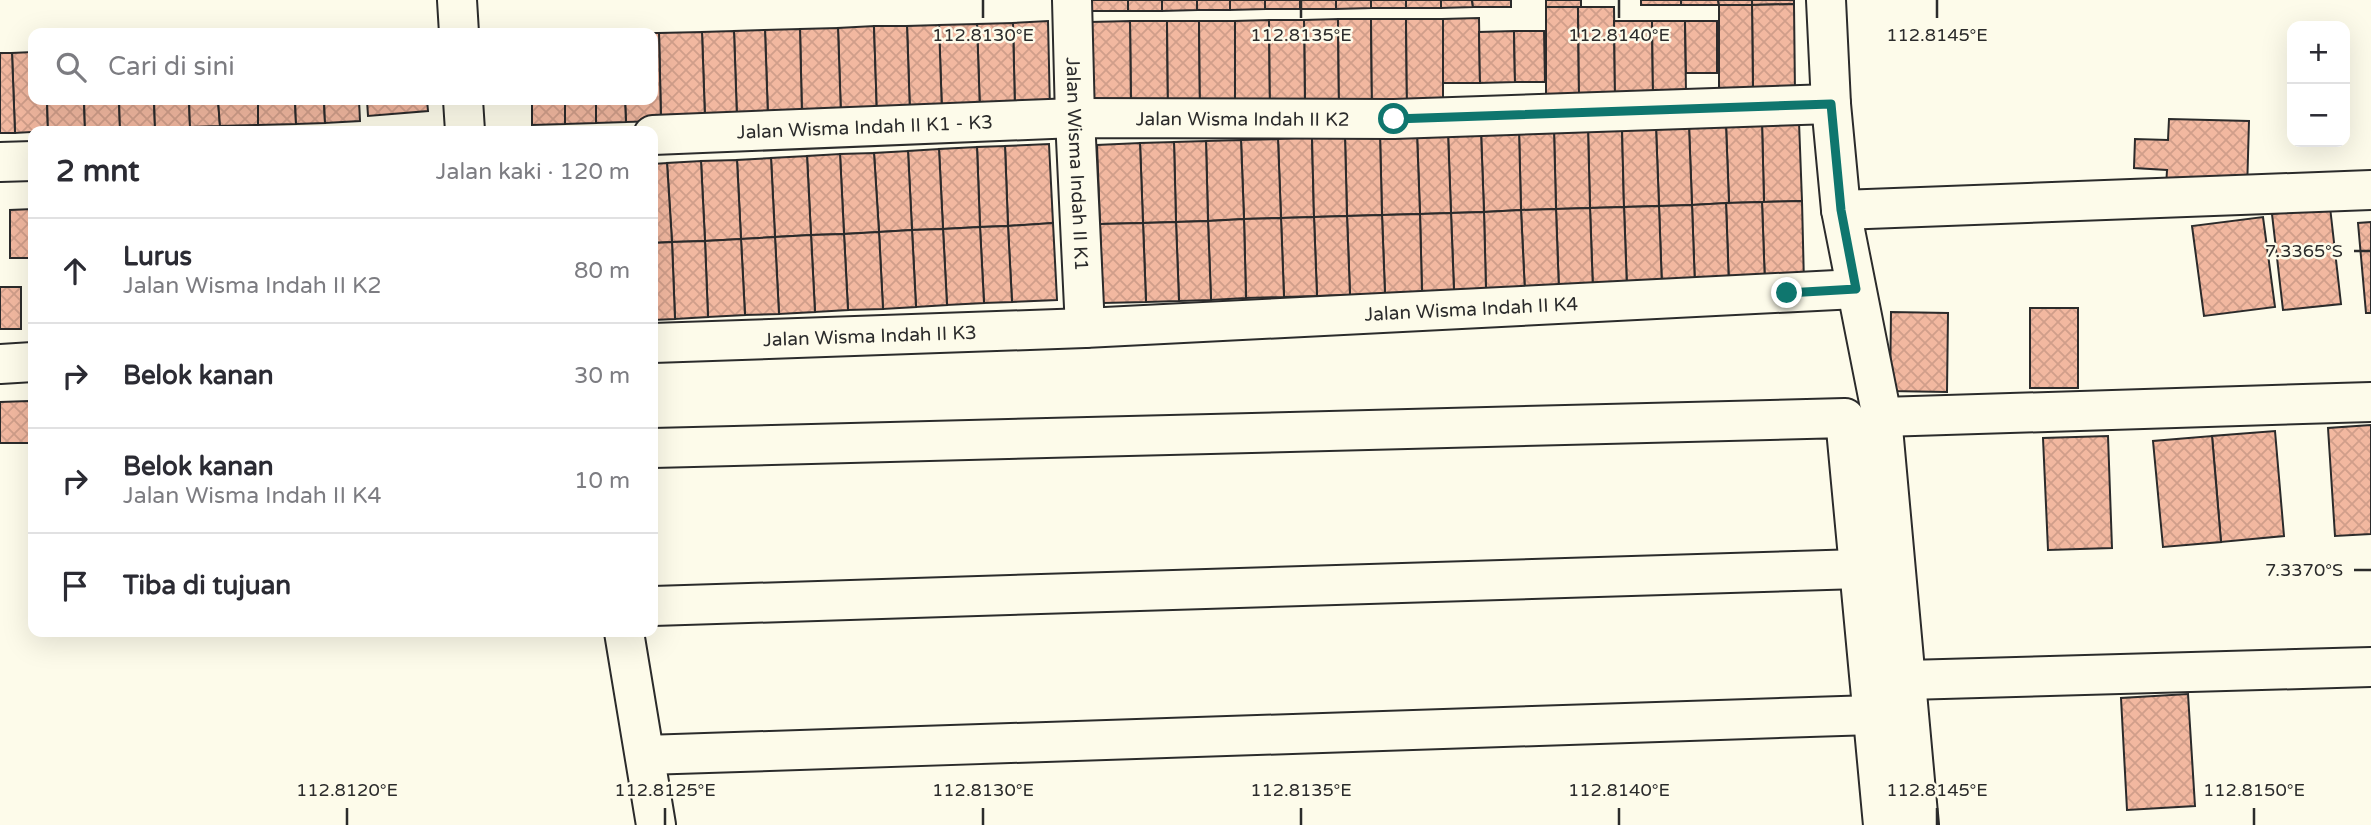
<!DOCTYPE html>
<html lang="id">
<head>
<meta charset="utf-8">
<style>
  body { margin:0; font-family:"Varela Round",sans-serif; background:#f7f7f7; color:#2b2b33 }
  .controls { position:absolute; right:21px; top:21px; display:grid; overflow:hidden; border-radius:14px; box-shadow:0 7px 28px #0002 }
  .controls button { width:63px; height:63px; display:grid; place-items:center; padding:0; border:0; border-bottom:2px solid #e1e1e2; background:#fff; color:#2b2b33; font:35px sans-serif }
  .stop { position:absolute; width:21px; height:21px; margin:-16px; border:5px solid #0f766e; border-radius:50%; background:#fff }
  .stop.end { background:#0f766e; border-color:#fff; box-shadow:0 2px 7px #0008 }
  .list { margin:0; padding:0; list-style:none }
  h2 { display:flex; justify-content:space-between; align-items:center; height:91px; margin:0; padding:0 28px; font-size:30px }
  h2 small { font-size:23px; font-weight:400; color:#7c7c81 }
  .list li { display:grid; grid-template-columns:46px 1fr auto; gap:21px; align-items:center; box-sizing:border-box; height:105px; padding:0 28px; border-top:2px solid #e1e1e2 }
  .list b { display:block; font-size:26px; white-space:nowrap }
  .list p { margin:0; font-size:23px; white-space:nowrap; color:#7c7c81 }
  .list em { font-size:23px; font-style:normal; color:#7c7c81 }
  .icon { flex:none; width:38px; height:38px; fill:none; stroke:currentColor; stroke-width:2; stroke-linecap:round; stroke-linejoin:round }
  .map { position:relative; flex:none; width:2371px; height:825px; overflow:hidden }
  .search { position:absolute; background:#fff; box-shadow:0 7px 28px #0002; left:28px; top:28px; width:630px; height:77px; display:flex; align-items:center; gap:18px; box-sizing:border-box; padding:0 24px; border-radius:14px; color:#7c7c81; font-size:26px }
  .panel { position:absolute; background:#fff; box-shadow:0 7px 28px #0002; left:28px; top:126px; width:630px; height:511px; border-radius:14px }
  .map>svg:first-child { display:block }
  .building { fill:url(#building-cross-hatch); stroke:#2b2b2b; stroke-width:2 }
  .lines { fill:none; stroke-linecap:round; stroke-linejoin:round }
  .minor-casing { stroke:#2b2b2b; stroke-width:42 }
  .minor { stroke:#fdfbea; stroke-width:38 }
  .route { stroke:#0f766e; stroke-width:9 }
  .ticks { fill:none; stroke:#2b2b2b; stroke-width:2.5 }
  .labels { text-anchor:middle; stroke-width:5; stroke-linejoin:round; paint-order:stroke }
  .street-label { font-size:19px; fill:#2b2b2b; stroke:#fdfbea }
  .ticks-label { font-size:18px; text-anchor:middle; fill:#2b2b2b; stroke:#fdfbea; stroke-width:5; stroke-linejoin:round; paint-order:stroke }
</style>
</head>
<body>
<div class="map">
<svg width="2371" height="825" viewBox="0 0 2371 825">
  <defs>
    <pattern id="building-cross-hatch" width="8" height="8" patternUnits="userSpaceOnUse" patternTransform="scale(1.75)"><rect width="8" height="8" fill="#f2b8a0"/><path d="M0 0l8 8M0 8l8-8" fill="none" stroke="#d09e8a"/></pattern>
  </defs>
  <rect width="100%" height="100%" fill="#fdfbea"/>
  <g class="building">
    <rect x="1090" y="0" width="38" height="11"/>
    <rect x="1128" y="0" width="34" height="11"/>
    <path d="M1162 0H1197V10L1162 11Z"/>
    <rect x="1197" y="0" width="33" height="10"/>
    <path d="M1230 0H1265V9L1230 10Z"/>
    <rect x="1265" y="0" width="35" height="9"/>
    <rect x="1300" y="0" width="36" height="9"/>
    <path d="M1336 0H1371V8L1336 9Z"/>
    <rect x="1371" y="0" width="35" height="8"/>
    <rect x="1406" y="0" width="35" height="8"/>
    <path d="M1441 0H1472L1473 7 1441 8Z"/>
    <path d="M1472 0H1511V7H1473Z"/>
    <rect x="1546" y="0" width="35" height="7"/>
    <rect x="1641" y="0" width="40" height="5"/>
    <path d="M1681 0H1718L1719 5H1681Z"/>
    <path d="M1718 0H1752V5H1719Z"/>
    <path d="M1752 0H1794V4L1752 5Z"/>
    <path d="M1794 4 1795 93H1753L1752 5Z"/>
    <path d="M1719 5H1752L1753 93H1719Z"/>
    <path d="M1546 7H1578L1579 95H1546Z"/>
    <path d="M1578 7H1614L1615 95H1579Z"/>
    <path d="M1479 18 1480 83H1443V19Z"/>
    <path d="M1338 19 1339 107H1305L1304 20Z"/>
    <path d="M1338 19H1371L1372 107H1339Z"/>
    <path d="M1371 19H1406L1407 107H1372Z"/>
    <path d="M1406 19H1443V106L1407 107Z"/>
    <path d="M1269 20 1270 108H1235V21Z"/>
    <path d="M1269 20H1304L1305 107 1270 108Z"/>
    <path d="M1048 21 1050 110 1015 111 1013 23Z"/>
    <path d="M1130 21H1167L1168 109H1131Z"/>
    <path d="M1130 21 1131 109 1090 110V22Z"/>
    <path d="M1167 21H1199L1200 109H1168Z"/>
    <path d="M1199 21H1235V108L1200 109Z"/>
    <path d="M1614 21H1652L1653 94 1615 95Z"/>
    <path d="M1652 21H1685L1686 94H1653Z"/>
    <path d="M1685 21H1717V73H1686Z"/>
    <path d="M1013 23 1015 111 980 112 977 24Z"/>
    <path d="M977 24 980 112 942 113 939 25Z"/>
    <path d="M939 25 942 113 910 114 907 26Z"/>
    <path d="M874 26 877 115 841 116 838 28Z"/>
    <path d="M874 26H907L910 114 877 115Z"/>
    <path d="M838 28 841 116 802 117 800 29Z"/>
    <path d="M800 29 802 117 768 118 765 30Z"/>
    <path d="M765 30 768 118 737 119 734 31Z"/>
    <path d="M734 31 737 119H705L702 32Z"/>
    <path d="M1514 31 1515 82 1480 83 1479 32Z"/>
    <path d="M1514 31H1544L1545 82H1515Z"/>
    <path d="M702 32 705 119 661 121 659 33Z"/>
    <path d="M635 33H659L661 121 626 122 625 100H653V33Z"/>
    <path d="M33 52V100H47L48 131 15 133 12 53Z"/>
    <path d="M0 53H12L15 133H0Z"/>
    <path d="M47 100H84L85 130 48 131Z"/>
    <path d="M84 100H119L120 129 85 130Z"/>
    <path d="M119 100H154L155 128 120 129Z"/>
    <path d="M154 100H189L190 127 155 128Z"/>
    <path d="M189 100H218L220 126 190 127Z"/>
    <path d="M218 100H258V125L220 126Z"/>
    <path d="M258 100H295L296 124 258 125Z"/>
    <path d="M295 100H324L325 123 296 124Z"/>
    <path d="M324 100H359L360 121 325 123Z"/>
    <path d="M367 100H427L428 111 368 116Z"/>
    <path d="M532 100H565V124L532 125Z"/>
    <path d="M565 100H596V123L565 124Z"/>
    <path d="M596 100H625L626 122 596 123Z"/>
    <path d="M2169 119 2249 121 2247 191 2166 188 2167 170 2134 168 2135 139 2168 140Z"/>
    <path d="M1799 122 1802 201 1764 202 1762 123Z"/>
    <path d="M1762 123 1764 202 1729 203 1726 125Z"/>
    <path d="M1726 125 1729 203 1692 205 1689 126Z"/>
    <path d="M1689 126 1692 205 1659 206 1656 127Z"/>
    <path d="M1622 127 1624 207 1590 208 1588 128Z"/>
    <path d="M1656 127 1659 206 1624 207 1622 128Z"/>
    <path d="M1588 128 1590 208 1556 209 1554 130Z"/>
    <path d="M1519 130H1554L1556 209 1521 210Z"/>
    <path d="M1519 130 1521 210 1484 212 1481 132Z"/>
    <path d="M1481 132 1484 212 1451 213 1448 133Z"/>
    <path d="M1448 133 1451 213 1420 214 1417 134Z"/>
    <path d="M1417 134 1420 214 1382 215 1380 135Z"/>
    <path d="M1380 135 1382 215 1347 216 1345 137Z"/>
    <path d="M1312 137 1314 217 1281 218 1278 139Z"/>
    <path d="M1312 137H1345L1347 216 1314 217Z"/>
    <path d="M1278 139 1281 218 1244 219 1241 140Z"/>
    <path d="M1241 140 1244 219 1208 221 1206 141Z"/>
    <path d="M1206 141 1208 221 1176 222 1174 142Z"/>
    <path d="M1174 142 1176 222 1143 223 1140 143Z"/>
    <path d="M1140 143 1143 223 1100 224 1097 145Z"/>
    <path d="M1049 144 1053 223 1008 226 1005 146Z"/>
    <path d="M1005 146 1008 226 980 227 977 147Z"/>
    <path d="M977 147 980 227 943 229 939 149Z"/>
    <path d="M939 149 943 229 912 230 908 151Z"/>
    <path d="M908 151 912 230 879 232 874 153Z"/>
    <path d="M874 153 879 232 844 234 840 154Z"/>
    <path d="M840 154 844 234 811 235 807 156Z"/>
    <path d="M807 156 811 235 775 237 771 158Z"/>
    <path d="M771 158 775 237 741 239 737 160Z"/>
    <path d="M737 160 741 239 705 241 701 161Z"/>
    <path d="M701 161 705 241 672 242 667 163Z"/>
    <path d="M667 163 672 242 653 243V164Z"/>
    <path d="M1802 201 1804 284 1765 285 1762 202Z"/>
    <path d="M1762 202 1765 285 1729 286 1726 203Z"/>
    <path d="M1726 203 1729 286 1695 287 1692 205Z"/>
    <path d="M1692 205 1695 287 1662 288 1659 206Z"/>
    <path d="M1659 206 1662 288 1627 289 1624 207Z"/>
    <path d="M1624 207 1627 289 1593 291 1590 208Z"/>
    <path d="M2330 207 2341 304 2283 310 2272 214Z"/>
    <path d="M1590 208 1593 291 1559 292 1556 209Z"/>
    <path d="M33 209V258H10V210Z"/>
    <path d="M1556 209 1559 292 1525 293 1521 210Z"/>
    <path d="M1521 210 1525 293 1486 294 1484 212Z"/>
    <path d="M1484 212 1486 290 1454 291 1451 213Z"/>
    <path d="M1451 213 1454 291 1422 293 1420 214Z"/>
    <path d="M1420 214 1422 293 1385 294 1382 215Z"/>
    <path d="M1382 215 1385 294 1350 295 1347 216Z"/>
    <path d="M1347 216 1350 295 1317 296 1314 217Z"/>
    <path d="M1314 217 1317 296 1284 297 1281 218Z"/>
    <path d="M2263 217 2275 307 2204 316 2192 226Z"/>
    <path d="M1281 218 1284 297 1246 298 1244 219Z"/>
    <path d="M1244 219 1246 298 1211 300 1208 221Z"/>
    <path d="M1208 221 1211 300 1179 301 1176 222Z"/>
    <path d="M1176 222 1179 301 1146 302 1143 223Z"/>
    <path d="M2371 222V313H2366L2358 223Z"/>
    <path d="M1053 223 1057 300 1012 302 1008 226Z"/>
    <path d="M1143 223 1146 302 1103 303 1100 224Z"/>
    <path d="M1008 226 1012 302 984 303 980 227Z"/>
    <path d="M980 227 984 303 947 305 943 229Z"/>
    <path d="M943 229 947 305 916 307 912 230Z"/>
    <path d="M912 230 916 307 883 309 879 232Z"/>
    <path d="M879 232 883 309 848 310 844 234Z"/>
    <path d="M844 234 848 310 815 312 811 235Z"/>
    <path d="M811 235 815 312 779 314 775 237Z"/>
    <path d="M775 237 779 314 745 315 741 239Z"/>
    <path d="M741 239 745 315 708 317 705 241Z"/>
    <path d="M705 241 708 317 675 319 672 242Z"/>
    <path d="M672 242 675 319 653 320V243Z"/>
    <rect x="0" y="287" width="21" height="42"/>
    <rect x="2030" y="308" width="48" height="80"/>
    <path d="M1891 312 1948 313 1947 392 1890 391Z"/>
    <path d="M29 401H33V443H31Z"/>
    <path d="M29 401 31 443H0V402Z"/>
    <path d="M2371 425V534L2335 536 2328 428Z"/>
    <path d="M2275 431 2284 536 2221 542 2212 436Z"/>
    <path d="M2108 436 2112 548 2048 550 2043 438Z"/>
    <path d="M2212 436 2221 542 2163 547 2153 441Z"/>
    <path d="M2188 694 2195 806 2127 810 2121 698Z"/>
  </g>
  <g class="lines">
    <g class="minor-casing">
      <g id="minor">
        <path d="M457 0 459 33"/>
        <path id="s1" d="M1072 0 1075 118 1085 328"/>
        <path d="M1826 0 1831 104 1841 210 1882 417 1919 825"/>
        <path d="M463 100 465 131"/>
        <path id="s2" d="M653 135 1075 118 1394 119 1831 104"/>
        <path d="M0 162 33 161"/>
        <path d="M1841 210 2371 190"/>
        <path id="s3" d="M653 343 1085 328 1856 289"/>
        <path d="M0 364 33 362"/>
        <path d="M1882 417 2371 402"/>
        <path d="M653 448 1845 418 1883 825"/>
        <path d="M653 606 1859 569"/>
        <path d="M624 632 656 825"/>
        <path d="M1907 680 2371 667"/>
        <path d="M645 755 1873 715"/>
      </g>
    </g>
    <use href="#minor" class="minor"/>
  </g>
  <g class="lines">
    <path class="route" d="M1394 119 1831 104 1841 210 1856 289 1787 293"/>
  </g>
  <path class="ticks" d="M983 0V18M1301 0V18M1619 0V18M1937 0V18M2354 251H2371M2354 570H2371M347 808V825M665 808V825M983 808V825M1301 808V825M1619 808V825M1937 808V825M2254 808V825"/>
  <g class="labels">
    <g class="street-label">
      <text dy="7" stroke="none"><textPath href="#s2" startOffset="590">Jalan Wisma Indah II K2</textPath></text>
      <text dy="7" stroke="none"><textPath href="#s2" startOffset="212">Jalan Wisma Indah II K1 - K3</textPath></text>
      <text dy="7" stroke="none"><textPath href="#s1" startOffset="164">Jalan Wisma Indah II K1</textPath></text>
      <text dy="7" stroke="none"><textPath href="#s3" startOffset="819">Jalan Wisma Indah II K4</textPath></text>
      <text dy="7" stroke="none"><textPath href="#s3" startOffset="217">Jalan Wisma Indah II K3</textPath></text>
    </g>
  </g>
  <g class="ticks-label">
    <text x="983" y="41">112.8130°E</text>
    <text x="1301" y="41">112.8135°E</text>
    <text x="1619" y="41">112.8140°E</text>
    <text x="1937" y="41">112.8145°E</text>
    <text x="2304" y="257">7.3365°S</text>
    <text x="2304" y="576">7.3370°S</text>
    <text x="347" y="796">112.8120°E</text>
    <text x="665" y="796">112.8125°E</text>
    <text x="983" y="796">112.8130°E</text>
    <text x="1301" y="796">112.8135°E</text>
    <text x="1619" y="796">112.8140°E</text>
    <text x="1937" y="796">112.8145°E</text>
    <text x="2254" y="796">112.8150°E</text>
  </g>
</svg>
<div class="controls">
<button>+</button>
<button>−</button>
</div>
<div class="stop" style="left:1394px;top:119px"></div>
<div class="stop end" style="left:1787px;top:293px"></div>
<div class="search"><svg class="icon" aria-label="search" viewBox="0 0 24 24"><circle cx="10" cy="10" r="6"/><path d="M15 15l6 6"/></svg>Cari di sini</div>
<section class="panel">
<h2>2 mnt<small>Jalan kaki · 120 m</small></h2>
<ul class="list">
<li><svg class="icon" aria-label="ahead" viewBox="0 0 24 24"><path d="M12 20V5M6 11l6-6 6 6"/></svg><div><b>Lurus</b><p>Jalan Wisma Indah II K2</p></div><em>80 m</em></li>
<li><svg class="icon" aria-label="right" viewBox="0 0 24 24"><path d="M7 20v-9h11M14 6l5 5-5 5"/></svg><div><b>Belok kanan</b></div><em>30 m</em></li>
<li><svg class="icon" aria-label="right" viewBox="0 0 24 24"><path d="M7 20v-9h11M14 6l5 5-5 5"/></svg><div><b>Belok kanan</b><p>Jalan Wisma Indah II K4</p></div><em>10 m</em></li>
<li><svg class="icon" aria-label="arrive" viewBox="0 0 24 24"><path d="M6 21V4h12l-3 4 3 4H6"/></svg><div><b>Tiba di tujuan</b></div></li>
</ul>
</section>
</div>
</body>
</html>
